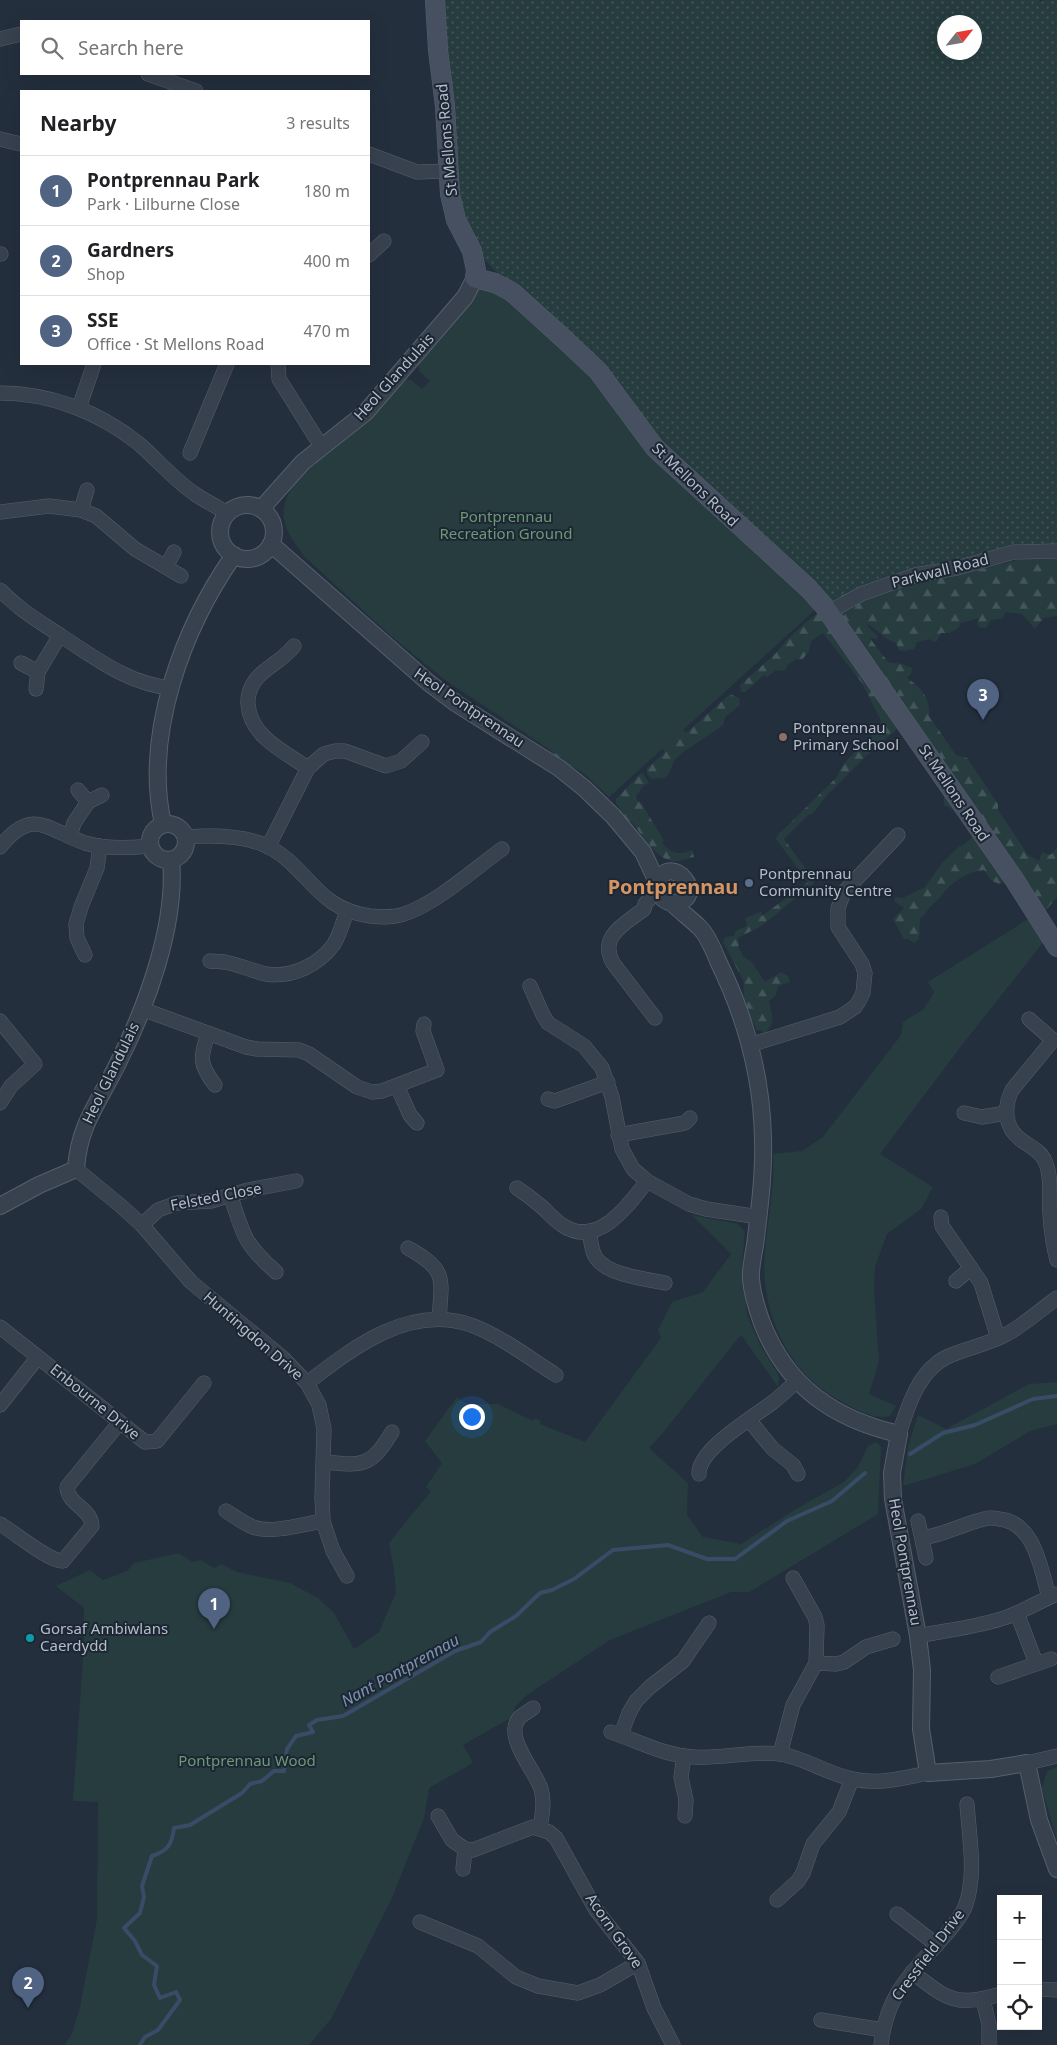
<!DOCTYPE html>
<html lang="en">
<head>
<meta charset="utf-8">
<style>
  body { margin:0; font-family:"Noto Sans",sans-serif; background:#f2f2f2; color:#202124 }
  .controls { position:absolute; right:15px; bottom:15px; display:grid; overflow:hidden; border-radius:0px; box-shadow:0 5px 20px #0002 }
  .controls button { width:45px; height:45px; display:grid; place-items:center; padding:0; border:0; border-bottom:1px solid #e0e0e0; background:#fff; color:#202124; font:25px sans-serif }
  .compass { position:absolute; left:937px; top:15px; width:45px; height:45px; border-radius:50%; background:#fff; box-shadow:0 5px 20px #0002; rotate:59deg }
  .you { position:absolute; left:471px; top:1416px; width:18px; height:18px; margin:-12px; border:4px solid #fff; border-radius:50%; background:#1a73e8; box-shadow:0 0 0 8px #1a73e833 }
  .badge { display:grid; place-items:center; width:32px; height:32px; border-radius:50%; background:#506383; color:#fff; font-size:16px; font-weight:700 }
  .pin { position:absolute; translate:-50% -41px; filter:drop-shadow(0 1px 2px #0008) }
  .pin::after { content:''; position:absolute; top:26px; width:18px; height:15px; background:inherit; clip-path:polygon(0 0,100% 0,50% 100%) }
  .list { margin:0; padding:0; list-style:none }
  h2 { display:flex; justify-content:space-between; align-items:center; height:65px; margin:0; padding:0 20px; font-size:21px }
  h2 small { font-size:16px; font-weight:400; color:#757577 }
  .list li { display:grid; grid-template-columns:32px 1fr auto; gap:15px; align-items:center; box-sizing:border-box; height:70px; padding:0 20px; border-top:1px solid #e0e0e0 }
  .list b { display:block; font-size:19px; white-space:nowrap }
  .list p { margin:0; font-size:16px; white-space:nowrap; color:#757577 }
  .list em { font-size:16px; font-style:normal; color:#757577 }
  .icon { flex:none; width:28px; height:28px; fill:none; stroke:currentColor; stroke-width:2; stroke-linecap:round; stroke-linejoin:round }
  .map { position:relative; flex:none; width:1057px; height:2045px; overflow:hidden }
  .search { position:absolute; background:#fff; box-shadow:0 5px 20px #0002; left:20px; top:20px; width:350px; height:55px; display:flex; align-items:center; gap:12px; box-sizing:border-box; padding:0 18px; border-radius:0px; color:#757577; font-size:19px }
  .panel { position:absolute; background:#fff; box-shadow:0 5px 20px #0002; left:20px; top:90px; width:350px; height:275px; border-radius:0px }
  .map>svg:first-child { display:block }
  .grass { fill:url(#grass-dots); fill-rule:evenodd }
  .forest { fill:url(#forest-firs) }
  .park { fill:#263c3f }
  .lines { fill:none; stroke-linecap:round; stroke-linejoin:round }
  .stream { stroke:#394c67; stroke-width:4 }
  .minor-casing { stroke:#565f6c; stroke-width:15 }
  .tertiary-casing { stroke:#565f6c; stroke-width:18 }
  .secondary-casing { stroke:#565f6c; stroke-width:20 }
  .minor { stroke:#38414e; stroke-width:14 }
  .tertiary { stroke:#38414e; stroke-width:16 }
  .secondary { stroke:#465061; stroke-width:19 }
  .education-dot { fill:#8d6e63; stroke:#1d2633; stroke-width:2 }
  .service-dot { fill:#5c6f8a; stroke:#1d2633; stroke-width:2 }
  .culture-dot { fill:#0f9aa8; stroke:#1d2633; stroke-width:2 }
  .labels { text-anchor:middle; stroke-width:4; stroke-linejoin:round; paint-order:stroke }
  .street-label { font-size:15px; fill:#b4bcc9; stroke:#1d2633 }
  .park-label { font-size:15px; fill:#6b9a76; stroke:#1d2633 }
  .poi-label { font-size:15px; fill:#b4bcc9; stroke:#1d2633; text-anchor:start }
  .water-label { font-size:16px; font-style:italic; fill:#7c92b1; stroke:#1d2633 }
  .district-label { font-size:20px; font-weight:bold; fill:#d59563; stroke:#1d2633 }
</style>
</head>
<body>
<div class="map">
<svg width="1057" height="2045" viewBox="0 0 1057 2045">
  <defs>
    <pattern id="grass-dots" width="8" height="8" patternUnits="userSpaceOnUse" patternTransform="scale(1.25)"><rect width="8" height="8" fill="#263c3f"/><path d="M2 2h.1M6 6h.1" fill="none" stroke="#435659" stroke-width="1.8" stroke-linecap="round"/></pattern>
    <pattern id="forest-firs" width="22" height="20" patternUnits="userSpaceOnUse" patternTransform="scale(1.25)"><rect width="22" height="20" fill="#263c3f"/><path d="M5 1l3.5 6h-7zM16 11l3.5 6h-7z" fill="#435659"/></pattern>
  </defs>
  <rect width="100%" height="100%" fill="#242f3e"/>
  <path class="grass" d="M435 0H1039L1040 2 1045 0H1057V545L1005 547 955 564 828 600 696 482 484 259 475 244 462 214ZM944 22H974V52H944Z"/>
  <g class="forest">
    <path d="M1026 558 1057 559V616L1044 618 1035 629 1022 614 1005 612 1003 618 991 620 986 628 979 627 977 624 979 618 961 623 958 628 950 633H941L937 641 933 642 930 639 917 642 914 649 905 651 899 650 896 643C884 640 878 629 867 624L868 627 878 636 876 639 869 637 888 662 902 664 912 668 911 674 907 678C921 687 931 699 929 716L956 755 967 758 998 804V810L1028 855 1039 861 1042 852 1050 855 1057 848V897L1041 916 1004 881 1000 884 992 881 984 870C972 871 958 878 949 887 943 893 940 899 933 904 928 908 925 915 920 919L919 939 914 943 908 939H904L893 919 904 908 894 901 896 897 903 898 925 887 942 863 957 848 965 844 974 835C967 825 957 810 944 805V789L936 785 932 779 931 770 902 730 897 729 865 757 828 794 812 814 808 815 784 839 805 868 814 872 815 876 813 884 761 926 738 938 739 948 744 958 751 961 765 982 781 972 788 976 790 982 778 986 776 995 769 1001C772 1017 776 1021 765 1034L761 1030H756C756 1023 751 1022 748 1016 744 1007 743 991 744 982L723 942 725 937 734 936 736 931 747 926 745 918 761 912 762 916 808 882 779 843 776 839 777 836 837 777C845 754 872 743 881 721L862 683 823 633 811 641 809 651 802 660 796 659 787 665 786 669 782 671 776 670 767 677 764 675 745 692H741L740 685 775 654 786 641 806 622 817 614 842 616V612L828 600 898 576 901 585 958 575Z"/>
    <path d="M735 682 683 730 686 733 730 694 739 698 740 705 725 717 723 725 682 753 674 761 669 774 664 778 652 779 647 774V768L665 752 662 749 609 797 585 774 555 756 549 748Z"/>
    <path d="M642 772 649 783 643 786 636 796 637 800 642 804 664 841 662 843C670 853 680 856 692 850L694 857C687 858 677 863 671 861 654 856 642 835 632 822L625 823 619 814 620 808 616 803V799Z"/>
  </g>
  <g class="park">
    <path d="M480 287 512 298 812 600 814 611 610 796 579 769 445 680 391 636 307 559C298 548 286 534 284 519 279 487 317 461 339 445L337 441 405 379 411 380 422 389 430 381 419 371 418 361Z"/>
    <path d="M1033 916 1045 940 962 1045 880 1154 933 1187 921 1209 887 1234 875 1267 874 1290 879 1361 869 1394 896 1406 890 1416C874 1421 852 1407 837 1399 785 1370 759 1307 765 1249 768 1217 775 1187 773 1154L802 1151 823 1137 901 1035 903 1022 924 1009 934 992 928 982Z"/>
    <path d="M692 1215 738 1224 745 1231 742 1264 747 1314 760 1345 777 1372 779 1379 778 1387 742 1336 739 1337 662 1434 649 1448 688 1483 687 1515 703 1537 741 1544 796 1509 844 1482 858 1467 868 1446 876 1442 881 1447 878 1514 749 1592H731L610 1640 527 1695 515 1707 512 1719 505 1721 463 1745 473 1763 429 1788 424 1818 391 1900 331 2019 309 2045H65L72 2033 80 2007 97 1919 98 1802 73 1801 84 1645V1608L56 1586 90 1570 103 1580 127 1571 134 1563 179 1553 192 1562 201 1560 214 1568 221 1564 237 1572 290 1583 318 1598 334 1613 354 1649 379 1632 396 1592 394 1570 389 1543 431 1491 426 1487 442 1463 425 1441 457 1397 467 1404H498L533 1421 535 1418 541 1421 540 1424 585 1442 661 1338 658 1330 672 1302 703 1292 731 1254Z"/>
    <path d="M1057 1382V1424L1030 1431 975 1464 903 1486 908 1447 918 1415 946 1429 1029 1384Z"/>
    <path d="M1057 1767V1840L1042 1789 1047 1771Z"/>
  </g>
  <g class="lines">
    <g class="stream">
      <path d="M910 1454 943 1433 975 1425 1033 1399 1057 1396"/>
      <path d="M140 2045 145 2037 158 2030 180 2000 176 1992 160 1998 154 1985 157 1966 142 1955 135 1941 124 1928 140 1913 144 1897 142 1886 152 1856C168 1851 172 1844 174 1828L190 1825 242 1793 250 1784 262 1781 274 1771H284L287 1749 296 1736 313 1732 309 1725 317 1720 343 1716 455 1651 481 1642 490 1632 516 1616 540 1593 552 1590 574 1579 613 1550 668 1545 707 1559H735L787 1521 832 1501 865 1473"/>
    </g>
    <g class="minor-casing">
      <g id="minor">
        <path d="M0 39 21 34"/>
        <path d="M148 74 196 91"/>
        <path d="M0 139 21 144"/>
        <path d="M369 154 417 172 448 171"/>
        <path d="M0 254H1"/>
        <path d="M369 255 384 241"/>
        <path d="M278 364 279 379 321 446"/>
        <path d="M0 393C50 393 99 412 138 443 157 459 174 480 195 494 205 501 217 507 228 513"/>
        <path d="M79 408 94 364"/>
        <path d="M190 453 227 364"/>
        <path d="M81 510 87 490"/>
        <path d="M0 512 49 506 81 510 96 516 135 549 181 576"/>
        <path d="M166 567 174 552"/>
        <path d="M0 590C18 609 39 621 61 636 96 658 128 684 171 688"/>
        <path d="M829 612 861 594 915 575 957 568 1014 552 1057 551"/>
        <path d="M294 646C284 659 270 665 259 676 252 683 247 694 248 704 250 736 283 751 308 768"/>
        <path d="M21 663 38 672"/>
        <path d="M36 689 38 672 60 635"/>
        <path d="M78 790 88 802 102 795"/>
        <path d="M70 836 74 823 88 802"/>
        <path d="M186 837C212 835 245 835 269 847 310 869 316 909 370 916 381 917 393 918 404 914 437 903 473 870 502 849"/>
        <path d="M0 847C33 806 47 830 85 843 104 849 130 848 150 846"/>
        <path d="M268 847 308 768 324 754 335 751H345L386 766 401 761 422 742"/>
        <path d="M85 955 77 938 76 924 81 907 97 868 100 846"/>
        <path d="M210 961C216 962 223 961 229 963 242 966 253 971 266 974 292 978 319 965 334 944 340 934 343 922 347 911"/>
        <path d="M530 986 543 1015 548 1023 584 1046 602 1068 612 1097 622 1149 633 1169 647 1181 689 1204 706 1209 759 1217"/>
        <path d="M142 1009 246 1047 257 1049 299 1050 309 1054 357 1087 372 1092 382 1091 437 1070 423 1031 424 1024"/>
        <path d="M655 1018 613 963C598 936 625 924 644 909L645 904 658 889"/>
        <path d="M1029 1019 1053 1040 1012 1090C1004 1106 1004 1127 1020 1139 1029 1146 1040 1150 1045 1161 1052 1176 1049 1198 1050 1214 1051 1230 1053 1245 1057 1260"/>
        <path d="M0 1021 35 1064 11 1086 0 1103"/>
        <path d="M208 1034C200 1058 199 1064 215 1085"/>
        <path d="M750 1045 840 1017 855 1007 859 1001 863 993 865 973 862 964 838 927V908L844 892 898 835"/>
        <path d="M397 1086 410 1115 417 1123"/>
        <path d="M548 1099 555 1101 608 1082"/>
        <path d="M964 1113 982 1117 1006 1113"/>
        <path d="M618 1135 685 1123 690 1118"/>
        <path d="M76 1169 121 1206 142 1225 191 1282 283 1358 307 1383 319 1405 324 1429 322 1497 323 1521 333 1551 347 1576"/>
        <path d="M517 1188C526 1194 534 1200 542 1207 549 1213 554 1220 562 1225 597 1249 628 1206 647 1181"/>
        <path d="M231 1197C243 1235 245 1245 276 1272"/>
        <path d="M941 1217 942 1226 981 1283 998 1338"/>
        <path d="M142 1225 158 1210 177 1203 211 1201 248 1190 296 1181"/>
        <path d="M589 1231C591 1240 591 1251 596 1258 608 1275 645 1279 665 1283"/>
        <path d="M408 1248C447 1270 442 1277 439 1319"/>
        <path d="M956 1281 971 1268"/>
        <path d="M0 1327 145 1442 157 1441 204 1383"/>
        <path d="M307 1383C354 1347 409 1304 471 1325 501 1336 529 1358 556 1375"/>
        <path d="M0 1405 38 1357"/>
        <path d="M749 1420 773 1449 793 1465 798 1474"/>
        <path d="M899 1434C908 1406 919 1369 949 1356 968 1348 989 1344 1007 1334 1025 1324 1040 1310 1057 1298"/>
        <path d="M324 1462C363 1466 371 1467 392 1432"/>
        <path d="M699 1474C698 1449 754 1417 773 1402 781 1396 789 1388 797 1381"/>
        <path d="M226 1511C234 1516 243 1523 253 1527 272 1534 304 1524 323 1521"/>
        <path d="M918 1521 926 1558"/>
        <path d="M0 1524C14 1532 50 1562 63 1561L92 1526C91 1508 68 1505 67 1487L120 1422"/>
        <path d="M922 1538C944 1535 963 1524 984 1519 989 1517 994 1518 999 1519 1035 1522 1041 1570 1049 1597"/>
        <path d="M1017 1613 1036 1663"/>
        <path d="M918 1636C948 1630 978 1627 1007 1617 1024 1611 1040 1601 1057 1594"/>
        <path d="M816 1663 836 1664 844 1662 866 1647 893 1639"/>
        <path d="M998 1677 1051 1659"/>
        <path d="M533 1708C529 1711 524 1714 520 1717 502 1736 536 1771 541 1789 545 1802 542 1815 540 1828"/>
        <path d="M611 1732C638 1741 666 1756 694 1757 723 1759 752 1750 781 1754 807 1759 828 1774 853 1779 878 1785 903 1778 928 1773"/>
        <path d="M621 1735 629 1713 636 1701 650 1687 683 1661 709 1623"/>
        <path d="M780 1754 793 1705 816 1663 817 1625 815 1617 793 1578"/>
        <path d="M684 1756 681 1777 686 1800 685 1816"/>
        <path d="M1027 1763 1057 1756"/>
        <path d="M438 1816 452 1840 465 1849"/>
        <path d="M463 1869 465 1849 473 1850 533 1827 549 1832 556 1838 596 1910 638 1963 654 2008 673 2045"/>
        <path d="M777 1900 798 1881 803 1873 813 1844 839 1812 852 1779"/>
        <path d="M897 1914 937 1945"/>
        <path d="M420 1922 478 1946 516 1977 538 1986 578 1993 600 1985 638 1963"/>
        <path d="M912 1972C948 2000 955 2007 1001 1994"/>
        <path d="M1038 1989 1057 1990"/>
        <path d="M983 1999 989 2025V2045"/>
        <path d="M821 2020 883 2030"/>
        <path d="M881 2045C887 1995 908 1977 940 1941 949 1931 960 1919 965 1907 977 1875 969 1836 967 1804"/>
      </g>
    </g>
    <g class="tertiary-casing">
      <g id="tertiary">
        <circle cx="247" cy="532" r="27"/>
        <path d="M261 509 303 462 365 413 465 297 475 278"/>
        <path d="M271 544 429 683 457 704 559 768 584 788 613 816 643 852 658 884"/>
        <circle cx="168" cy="842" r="18"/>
        <path d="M163 824C143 734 183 628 234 555"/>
        <path d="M672 903C712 900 670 850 659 882 655 893 662 900 672 903 681 912 691 919 700 928 708 936 714 951 718 961 745 1016 762 1078 763 1139 764 1172 760 1205 756 1237 755 1250 750 1266 751 1279 752 1293 757 1309 762 1323 787 1387 834 1419 899 1434L892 1473 893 1499 918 1636 922 1670 921 1729 928 1773 991 1769 1027 1763 1039 1820 1057 1869"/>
        <path d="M0 1206 39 1185 76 1169C79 1123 100 1101 119 1061 147 1005 177 923 171 860"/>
      </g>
    </g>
    <g class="secondary-casing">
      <path id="secondary" d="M435 0 438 50 445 106 450 194 456 220 472 251 476 270 475 278 495 283 512 292 564 339 598 371 655 448 809 589 824 606 1014 879 1057 947"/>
    </g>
    <use href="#minor" class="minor"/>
    <use href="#tertiary" class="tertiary"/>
    <use href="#secondary" class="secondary"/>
  </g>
  <circle class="education-dot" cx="783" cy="737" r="5"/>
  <circle class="service-dot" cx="749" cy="883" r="5"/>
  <circle class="culture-dot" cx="30" cy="1638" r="5"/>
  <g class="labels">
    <g class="street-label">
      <text transform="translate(447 140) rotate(-95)" y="5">St Mellons Road</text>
      <text transform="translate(394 377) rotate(-48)" y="5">Heol Glandulais</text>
      <text transform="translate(695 485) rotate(44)" y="5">St Mellons Road</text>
      <text transform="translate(940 571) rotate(-14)" y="5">Parkwall Road</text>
      <text transform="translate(469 708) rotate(34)" y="5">Heol Pontprennau</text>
      <text transform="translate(954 793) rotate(56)" y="5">St Mellons Road</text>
      <text transform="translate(111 1073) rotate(-64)" y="5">Heol Glandulais</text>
      <text transform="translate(216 1197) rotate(-11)" y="5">Felsted Close</text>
      <text transform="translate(253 1336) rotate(41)" y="5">Huntingdon Drive</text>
      <text transform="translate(95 1402) rotate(39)" y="5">Enbourne Drive</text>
      <text transform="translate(905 1562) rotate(80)" y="5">Heol Pontprennau</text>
      <text transform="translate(614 1931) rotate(55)" y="5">Acorn Grove</text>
      <text transform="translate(928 1955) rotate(-53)" y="5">Cressfield Drive</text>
    </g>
    <g class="park-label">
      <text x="506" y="522">Pontprennau<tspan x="506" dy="17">Recreation Ground</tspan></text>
      <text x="247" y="1766">Pontprennau Wood</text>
    </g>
    <g class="poi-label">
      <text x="793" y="733">Pontprennau<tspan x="793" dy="17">Primary School</tspan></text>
      <text x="759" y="879">Pontprennau<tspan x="759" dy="17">Community Centre</tspan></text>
      <text x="40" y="1634">Gorsaf Ambiwlans<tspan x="40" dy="17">Caerdydd</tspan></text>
    </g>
    <g class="water-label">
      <text transform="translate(400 1670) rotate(-29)" y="6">Nant Pontprennau</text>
    </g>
    <g class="district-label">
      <text x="673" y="894">Pontprennau</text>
    </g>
  </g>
</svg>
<div class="controls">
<button>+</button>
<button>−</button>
<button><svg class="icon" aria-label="locate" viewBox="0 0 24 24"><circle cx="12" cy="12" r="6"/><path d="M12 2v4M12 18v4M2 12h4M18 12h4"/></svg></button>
</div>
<svg class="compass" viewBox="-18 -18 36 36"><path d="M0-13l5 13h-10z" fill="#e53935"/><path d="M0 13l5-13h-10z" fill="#757577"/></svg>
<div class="you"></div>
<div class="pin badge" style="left:214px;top:1629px">1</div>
<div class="pin badge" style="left:28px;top:2008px">2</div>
<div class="pin badge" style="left:983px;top:720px">3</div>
<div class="search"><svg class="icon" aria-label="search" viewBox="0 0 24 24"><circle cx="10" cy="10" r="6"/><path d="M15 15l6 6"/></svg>Search here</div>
<section class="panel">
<h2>Nearby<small>3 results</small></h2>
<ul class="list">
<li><span class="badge">1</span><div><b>Pontprennau Park</b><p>Park · Lilburne Close</p></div><em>180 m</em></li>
<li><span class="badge">2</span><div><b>Gardners</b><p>Shop</p></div><em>400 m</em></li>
<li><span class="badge">3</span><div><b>SSE</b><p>Office · St Mellons Road</p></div><em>470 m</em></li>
</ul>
</section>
</div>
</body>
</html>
